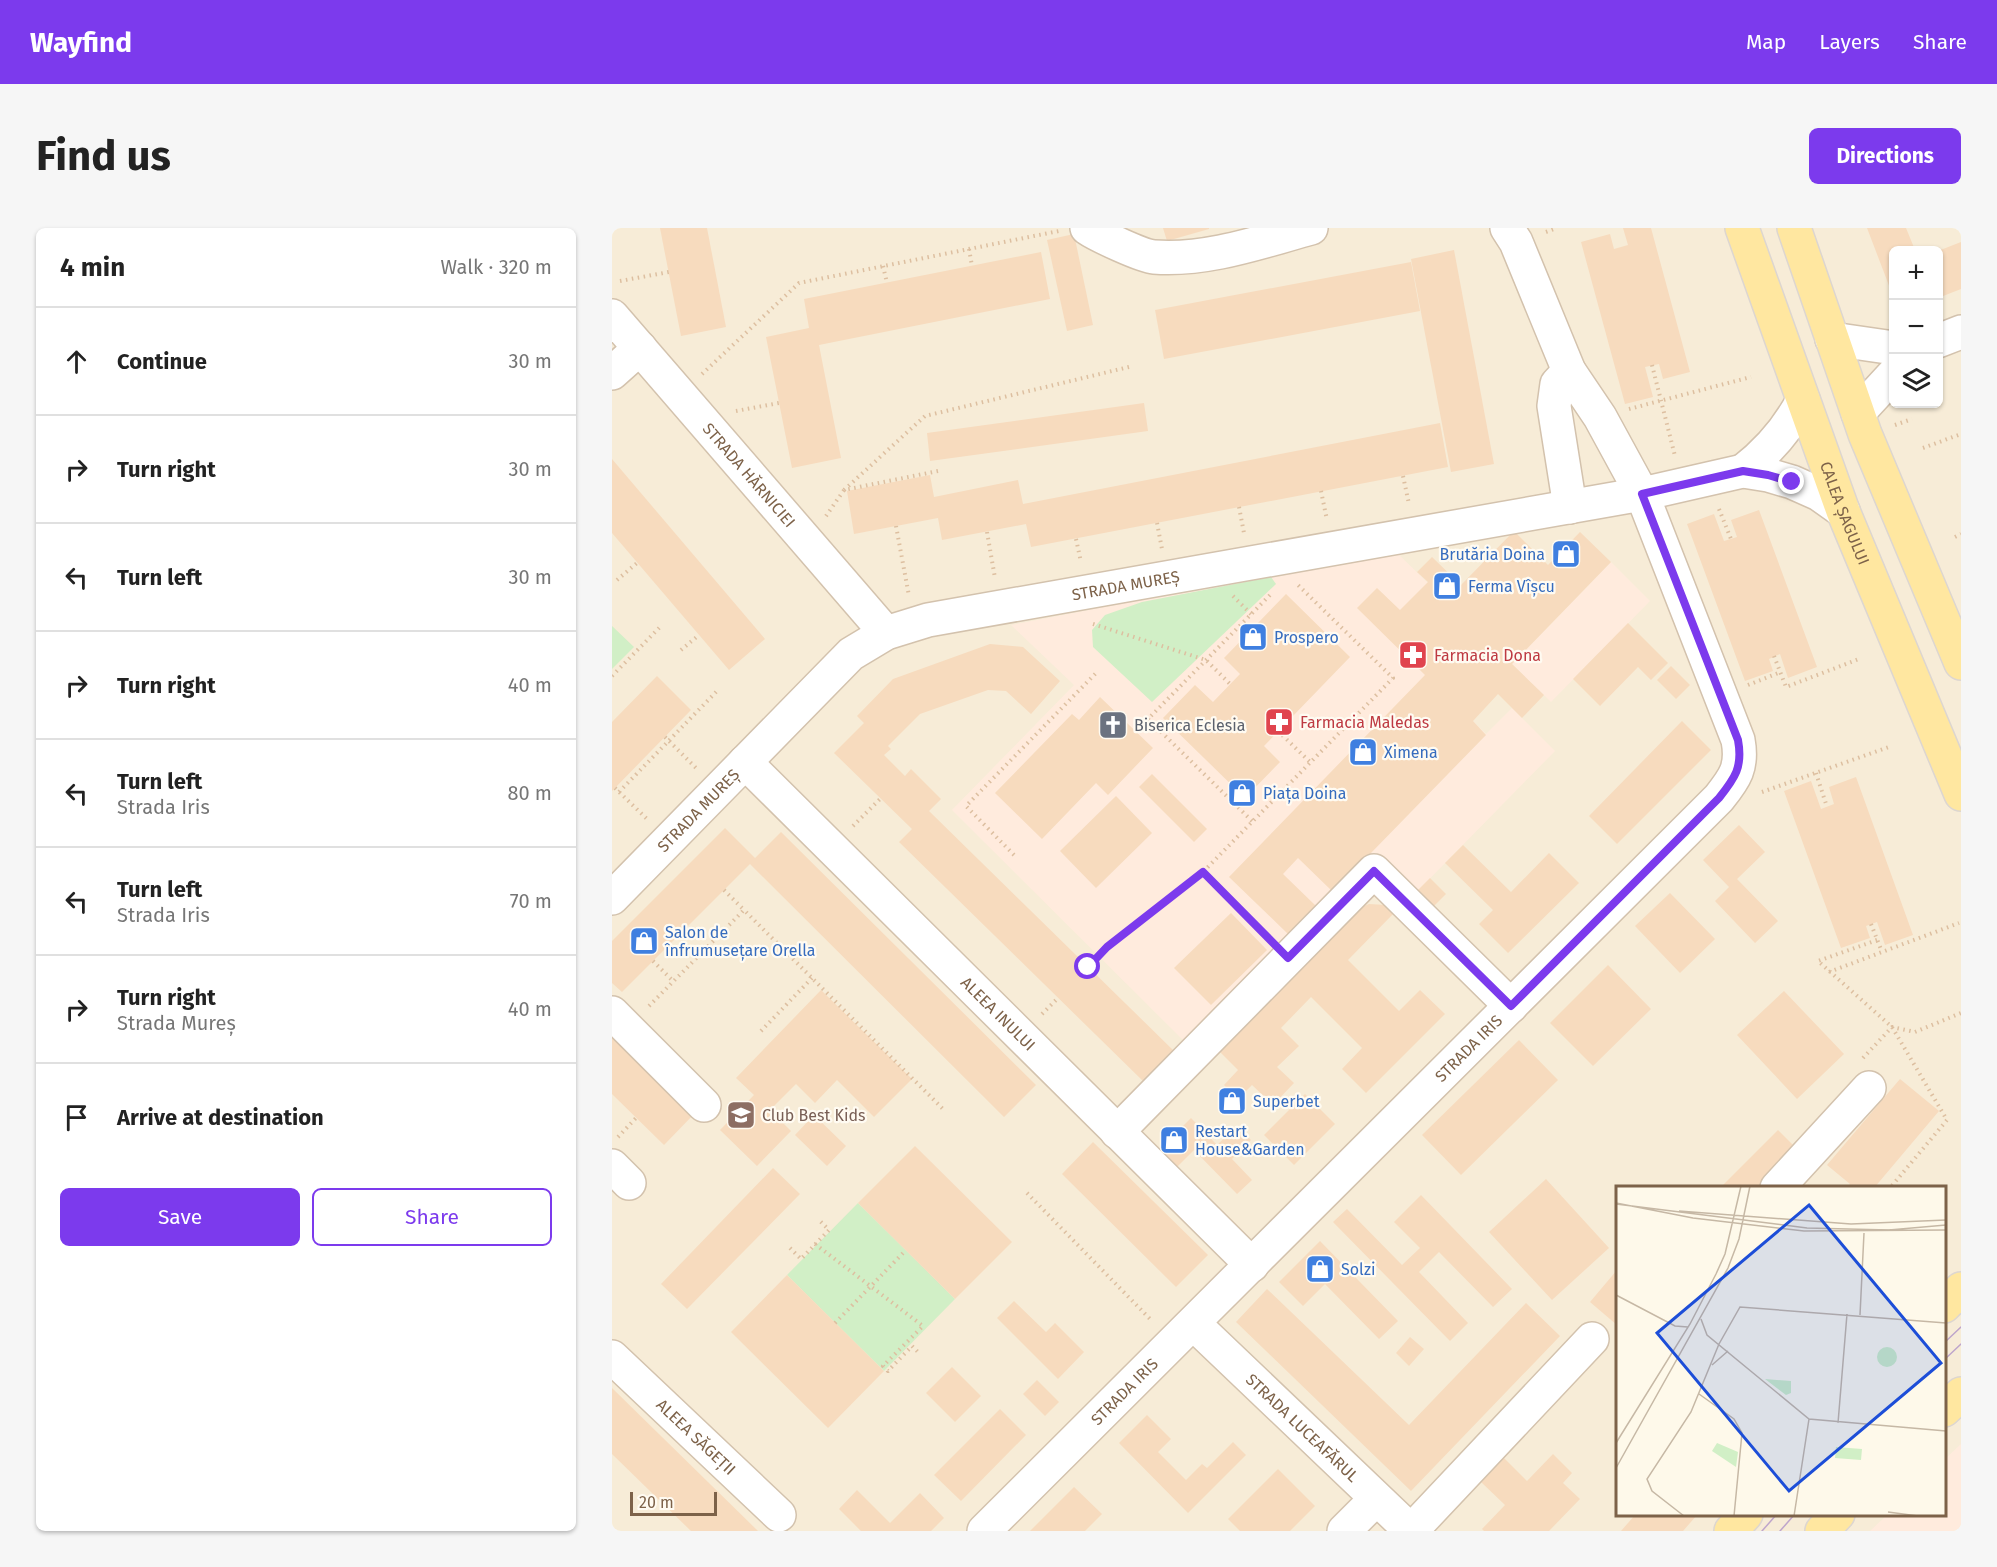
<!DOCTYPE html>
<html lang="en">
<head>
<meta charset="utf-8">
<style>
  body { margin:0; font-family:"Fira Sans",sans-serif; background:#f6f6f6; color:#222 }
  .controls { position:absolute; right:18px; top:18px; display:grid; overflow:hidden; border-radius:9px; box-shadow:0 2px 4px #0004 }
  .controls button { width:54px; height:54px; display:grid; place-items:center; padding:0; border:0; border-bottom:2px solid #e0e0e0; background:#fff; color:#222; font:30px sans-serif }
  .scale { position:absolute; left:18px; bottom:15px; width:87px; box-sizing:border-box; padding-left:6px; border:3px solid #7d6249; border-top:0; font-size:16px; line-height:21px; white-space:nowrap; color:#7d6249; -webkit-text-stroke:4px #fffbf2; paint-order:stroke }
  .stop { position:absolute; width:18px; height:18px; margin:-14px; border:4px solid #7c3aed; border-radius:50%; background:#fff }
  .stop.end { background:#7c3aed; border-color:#fff; box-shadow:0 2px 6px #0008 }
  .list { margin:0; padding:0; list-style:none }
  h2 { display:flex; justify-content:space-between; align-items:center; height:78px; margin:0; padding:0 24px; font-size:26px }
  h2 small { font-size:20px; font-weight:400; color:#767676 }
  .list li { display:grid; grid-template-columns:39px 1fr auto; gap:18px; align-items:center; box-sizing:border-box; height:108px; padding:0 24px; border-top:2px solid #e0e0e0 }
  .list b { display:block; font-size:22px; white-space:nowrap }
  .list p { margin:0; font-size:20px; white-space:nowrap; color:#767676 }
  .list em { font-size:20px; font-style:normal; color:#767676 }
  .actions { display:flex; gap:12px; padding:18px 24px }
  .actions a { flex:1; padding:14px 0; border:2px solid #7c3aed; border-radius:9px; text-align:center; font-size:21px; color:#7c3aed }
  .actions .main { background:#7c3aed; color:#fff }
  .icon { flex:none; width:33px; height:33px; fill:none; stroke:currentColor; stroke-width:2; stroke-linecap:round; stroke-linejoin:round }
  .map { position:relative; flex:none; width:1349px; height:1303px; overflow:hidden; border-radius:9px }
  header { display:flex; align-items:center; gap:36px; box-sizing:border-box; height:84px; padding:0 30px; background:#7c3aed; color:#fff }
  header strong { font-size:28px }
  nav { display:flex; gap:33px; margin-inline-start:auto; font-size:21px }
  .intro { display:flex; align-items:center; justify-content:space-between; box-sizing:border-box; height:144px; padding:0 36px }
  h1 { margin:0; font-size:42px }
  .button { padding:15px 27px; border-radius:9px; background:#7c3aed; color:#fff; font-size:21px; font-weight:700 }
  main { display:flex; gap:36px; padding:0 36px }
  aside { flex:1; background:#fff; border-radius:9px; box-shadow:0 2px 4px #0004 }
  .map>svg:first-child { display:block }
  .residential { fill:#f7ecd7; fill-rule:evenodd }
  .commercial { fill:#ffebdd }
  .green { fill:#d1efc6 }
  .building { fill:#f7dbbe }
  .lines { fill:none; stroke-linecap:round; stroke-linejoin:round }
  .minor-casing { stroke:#d3c2ad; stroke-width:36 }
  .major-casing { stroke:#ddd6d0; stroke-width:36 }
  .path { stroke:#ddbfa0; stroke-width:4; stroke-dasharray:1.5 4.5; stroke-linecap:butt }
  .minor { stroke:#fff; stroke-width:33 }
  .major { stroke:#ffe7a0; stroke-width:33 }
  .tram { stroke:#bea5cb; stroke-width:1.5 }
  .route { stroke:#7c3aed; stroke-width:8 }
  .labels { text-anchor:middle; stroke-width:4.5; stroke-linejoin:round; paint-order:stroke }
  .street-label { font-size:16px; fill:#7d6249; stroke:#fffbf2 }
  .shop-label { font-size:16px; fill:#366cbe; stroke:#fffbf2; text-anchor:start }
  .health-label { font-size:16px; fill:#be3a42; stroke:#fffbf2; text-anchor:start }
  .worship-label { font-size:16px; fill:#5b616d; stroke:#fffbf2; text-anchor:start }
  .education-label { font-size:16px; fill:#785e54; stroke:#fffbf2; text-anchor:start }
  .inset-road { fill:none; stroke:#c6b8a5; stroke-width:1.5 }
  .view { fill:#1d4ed8; fill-opacity:0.15; stroke:#1d4ed8; stroke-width:3 }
  .inset-edge { fill:none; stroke:#7d6249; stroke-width:3 }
</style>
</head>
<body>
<header>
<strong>Wayfind</strong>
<nav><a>Map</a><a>Layers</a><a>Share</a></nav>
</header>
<div class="intro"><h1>Find us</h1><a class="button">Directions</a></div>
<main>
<aside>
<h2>4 min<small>Walk · 320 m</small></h2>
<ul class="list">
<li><svg class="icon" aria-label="ahead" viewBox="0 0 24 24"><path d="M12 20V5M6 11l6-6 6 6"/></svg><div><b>Continue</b></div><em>30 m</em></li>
<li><svg class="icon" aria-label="right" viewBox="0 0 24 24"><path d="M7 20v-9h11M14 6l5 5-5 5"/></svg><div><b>Turn right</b></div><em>30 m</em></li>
<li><svg class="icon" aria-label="left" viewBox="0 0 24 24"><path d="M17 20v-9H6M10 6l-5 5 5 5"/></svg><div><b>Turn left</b></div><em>30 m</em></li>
<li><svg class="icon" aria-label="right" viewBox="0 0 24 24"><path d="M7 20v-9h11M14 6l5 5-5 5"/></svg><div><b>Turn right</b></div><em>40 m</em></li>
<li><svg class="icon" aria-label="left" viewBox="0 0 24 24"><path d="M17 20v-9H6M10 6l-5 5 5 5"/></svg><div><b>Turn left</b><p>Strada Iris</p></div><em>80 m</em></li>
<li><svg class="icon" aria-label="left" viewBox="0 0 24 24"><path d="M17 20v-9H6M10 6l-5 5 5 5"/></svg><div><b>Turn left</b><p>Strada Iris</p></div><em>70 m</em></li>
<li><svg class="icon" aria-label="right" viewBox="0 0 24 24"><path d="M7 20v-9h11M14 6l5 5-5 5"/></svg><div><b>Turn right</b><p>Strada Mureș</p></div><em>40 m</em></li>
<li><svg class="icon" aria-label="arrive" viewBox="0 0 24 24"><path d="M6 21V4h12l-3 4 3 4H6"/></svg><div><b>Arrive at destination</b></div></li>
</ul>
<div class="actions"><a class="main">Save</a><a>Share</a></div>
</aside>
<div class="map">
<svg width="1349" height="1303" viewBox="0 0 1349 1303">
  <rect width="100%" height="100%" fill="#fef9ea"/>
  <path class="residential" d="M0 0H1349V1303H0ZM1282 22H1326V176H1282ZM1005 960H1332V1286H1005Z"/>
  <g class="commercial">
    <path d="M783 323 878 415 831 464 874 506 900 480 943 523 786 683 760 658 589 830 340 582 462 457 399 397Z"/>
    <path d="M999 334 1038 373 939 474 900 436Z"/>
    <path d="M1349 1216V1303H1258L1275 1287 1332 1286 1333 1231Z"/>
  </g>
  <g class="green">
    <path d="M659 349 664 356 540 474 481 419 480 402 493 387 530 374Z"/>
    <path d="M0 398 22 419 0 441Z"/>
    <path d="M246 975 343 1071 272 1143 175 1047Z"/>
  </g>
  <g class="building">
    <path d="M48 0H95L114 99 69 108Z"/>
    <path d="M551 0H597V1L555 13Z"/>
    <path d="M1011 0H1039L1078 144 1051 151 1047 136 1033 139 1041 169 1013 176 969 14 998 6 1002 21 1016 17Z"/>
    <path d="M1255 0H1294L1303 22H1281V68Z"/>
    <path d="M462 6 481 97 455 103 435 12Z"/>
    <path d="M1349 14V61L1326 70V23Z"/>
    <path d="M842 22 882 236 839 244 799 31Z"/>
    <path d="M429 24 438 71 207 117 229 230 180 240 154 109 197 100 192 71Z"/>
    <path d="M799 34 808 83 552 131 543 82Z"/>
    <path d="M532 175 536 203 318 233 315 205Z"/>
    <path d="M828 195 836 239 419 319 414 296 330 312 326 290 242 306 235 263 318 247 322 269 406 252 411 276Z"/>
    <path d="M0 231 153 411 117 442 0 305Z"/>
    <path d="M1147 282 1205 439 1176 450 1168 426 1157 431 1161 443 1133 453 1075 296 1102 286 1112 313 1125 309 1119 292Z"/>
    <path d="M902 303 936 337 968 304 999 334 900 436 932 467 910 490 886 466 861 493 874 507 721 664 686 630 671 646 704 678 676 706 617 649 813 447 745 380 765 360 788 382 816 354 805 344 820 329 849 357Z"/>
    <path d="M674 366 738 429 652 518 668 534 633 570 551 490 583 457 601 474 628 446 612 430Z"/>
    <path d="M1016 395 1056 435 1039 452 1026 439 988 478 961 451Z"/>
    <path d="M378 416 411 419 448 453 419 486 394 463 376 462 308 486 276 518 279 521 272 527 293 548 299 541 329 571 317 583 562 823 532 854 287 614 300 601 222 525 252 495 245 488 281 451Z"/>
    <path d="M1059 438 1078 457 1064 471 1045 452Z"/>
    <path d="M45 448 79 482 0 563V494Z"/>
    <path d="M488 469 541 520 496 567 484 555 430 611 383 565 460 486 467 492Z"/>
    <path d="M1070 493 1099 522 1005 616 977 588Z"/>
    <path d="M540 546 595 601 582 614 527 559Z"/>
    <path d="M1244 549 1301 707 1273 717 1265 694 1254 698 1258 710 1229 720 1172 563 1199 553 1209 581 1222 576 1217 559Z"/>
    <path d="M504 568 540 605 484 660 448 623Z"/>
    <path d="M1127 597 1153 624 1125 651 1166 693 1143 715 1103 673 1117 659 1091 632Z"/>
    <path d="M113 600 143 630 169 604 424 857 392 889 138 636 10 764 0 755V713Z"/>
    <path d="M851 617 899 664 937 625 967 655 896 725 867 696 881 682 833 635Z"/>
    <path d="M818 650 834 666 817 683 801 667Z"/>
    <path d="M1058 665 1103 711 1068 745 1023 698Z"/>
    <path d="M757 676 774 677 784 683 736 732 787 783 808 762 833 786 754 865 730 841 750 820 699 769 669 800 687 818 665 839 682 855 661 877 640 857 626 871 612 857 626 842 605 821 743 682Z"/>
    <path d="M619 685 655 722 599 777 562 740Z"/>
    <path d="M996 737 1039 781 981 838 938 795Z"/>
    <path d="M209 762 300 851 262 889 225 852 203 875 184 856 158 882 179 903 145 938 108 902 142 867 124 850Z"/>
    <path d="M1172 763 1232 826 1185 871 1125 807Z"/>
    <path d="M0 804 83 885 52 917 0 866Z"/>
    <path d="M907 812 946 852 849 947 810 907Z"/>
    <path d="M1288 851 1327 883 1262 960H1235L1238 956 1215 937Z"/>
    <path d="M693 866 723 896 682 937 652 907Z"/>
    <path d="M202 887 234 918 215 938 183 907Z"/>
    <path d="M579 890 605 917 625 898 639 912 620 931 640 952 625 966 582 922 558 946 540 929Z"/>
    <path d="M1166 902 1185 921 1146 960H1108Z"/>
    <path d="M481 914 596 1027 564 1059 450 946Z"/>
    <path d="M303 918 400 1014 343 1071 246 975Z"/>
    <path d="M161 940 188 966 75 1081 49 1056Z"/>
    <path d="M934 951 997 1020 940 1072 877 1004Z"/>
    <path d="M809 967 900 1061 881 1079 827 1024 807 1044 856 1095 838 1113 721 994 735 981 790 1037 808 1020 782 994Z"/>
    <path d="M708 1013 786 1093 767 1111 713 1056 691 1078 667 1054Z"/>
    <path d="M1005 1042V1097L978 1074Z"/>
    <path d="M175 1047 272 1143 216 1200 119 1104Z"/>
    <path d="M655 1061 797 1197 914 1075 948 1108 799 1263 624 1094Z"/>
    <path d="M402 1073 434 1104 443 1095 472 1124 446 1151 385 1090Z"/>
    <path d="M798 1109 812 1121 797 1138 784 1125Z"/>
    <path d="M340 1139 369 1168 343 1194 314 1165Z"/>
    <path d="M425 1152 447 1174 433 1188 411 1166Z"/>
    <path d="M0 1160 146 1303H79L0 1226Z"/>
    <path d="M388 1181 414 1207 349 1273 322 1247Z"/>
    <path d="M535 1187 559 1211 546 1224 574 1252 590 1236 595 1240 621 1214 634 1227 576 1285 507 1215Z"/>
    <path d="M941 1226 960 1245 951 1255 968 1271 937 1303H872L870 1301 893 1277 869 1254 892 1230 915 1253Z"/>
    <path d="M666 1241 703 1278 678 1303H628L616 1291Z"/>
    <path d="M462 1259 490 1286 473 1303H418Z"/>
    <path d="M245 1262 278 1295 308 1265 332 1290 319 1303H249L227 1281Z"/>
    <path d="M1023 1287H1085L1071 1303H1009Z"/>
  </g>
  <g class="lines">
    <g class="minor-casing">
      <g id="minor">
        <path d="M475 0C485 7 530 28 542 29 595 33 648 14 699 0"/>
        <path id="s1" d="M0 88 274 405"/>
        <path d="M1220 111 1282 120"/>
        <path d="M1326 113 1349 104"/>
        <path d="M957 143 945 156 942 178 958 279"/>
        <path d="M0 145 28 120"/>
        <path d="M1246 185 1282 146"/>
        <path d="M1131 243C1157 223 1176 201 1191 172"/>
        <path id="s2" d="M133 534 640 1037"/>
        <path id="s3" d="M0 670 239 426 274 405 316 392 1030 266 1131 243 1156 247 1180 254 1207 266 1231 283"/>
        <path d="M0 785 92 877"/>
        <path d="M505 904 762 643 899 778"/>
        <path d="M0 938 17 955"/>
        <path d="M1165 960 1257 860"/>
        <path id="s4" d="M582 1096 799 1303"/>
        <path id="s5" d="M0 1129 167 1287"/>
        <path id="s6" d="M372 1303 1107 570C1123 550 1131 539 1126 512L1030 266 988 189 957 143 904 14 895 0"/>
        <path d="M732 1303 764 1271"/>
        <path d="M799 1303 980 1111"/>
      </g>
    </g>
    <g class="major-casing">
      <g id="major">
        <path id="s7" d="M1130 0 1231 283 1349 566"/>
        <path d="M1182 0 1253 206 1349 435"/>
        <path d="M1332 1078 1349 1061"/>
        <path d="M1332 1182 1349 1166"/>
        <path d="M1119 1303 1134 1286"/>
        <path d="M1210 1303 1226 1286"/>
      </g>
    </g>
    <g class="path">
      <path d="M934 4 945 0"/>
      <path d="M357 21 360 38"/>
      <path d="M271 38 275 55"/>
      <path d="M8 53 57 44"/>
      <path d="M1040 137 1063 228"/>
      <path d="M90 146 187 55 447 3"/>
      <path d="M1017 181 1139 149"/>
      <path d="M124 183 167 175"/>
      <path d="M1283 197 1300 191"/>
      <path d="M1311 220 1349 206"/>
      <path d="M791 248 797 276"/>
      <path d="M232 262 313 188 521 138"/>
      <path d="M709 263 715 292"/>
      <path d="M627 279 632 305"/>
      <path d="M1107 281 1119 311"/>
      <path d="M214 288 232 262 326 243"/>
      <path d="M545 295 550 321"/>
      <path d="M284 298 297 368"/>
      <path d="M375 304 383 350"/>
      <path d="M1343 309 1349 306"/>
      <path d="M464 311 469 334"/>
      <path d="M5 352 25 335"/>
      <path d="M621 368 639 386"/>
      <path d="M481 396 594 432 618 456"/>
      <path d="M69 422 87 407"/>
      <path d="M1162 428 1174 459 1247 431"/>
      <path d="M0 448 48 399"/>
      <path d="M1136 457 1169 444"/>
      <path d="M666 503 698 534"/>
      <path d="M53 509 84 540"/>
      <path d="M1204 545 1215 579"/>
      <path d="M3 560 35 591"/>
      <path d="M7 564 105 463"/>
      <path d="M1150 564 1280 518"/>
      <path d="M640 593 536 491 661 364"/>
      <path d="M241 598 268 571"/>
      <path d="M402 627 354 578 486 443"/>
      <path d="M591 644 656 709"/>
      <path d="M112 662 132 682"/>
      <path d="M1259 696 1270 724"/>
      <path d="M1265 712 1206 733 1280 799 1335 892 1278 960"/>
      <path d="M41 733 61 753"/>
      <path d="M476 739 495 719 591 644 781 450 686 357"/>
      <path d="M1217 744 1347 695"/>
      <path d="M37 778 132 682 331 881"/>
      <path d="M430 786 446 770"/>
      <path d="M149 803 200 750"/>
      <path d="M1251 830 1280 799 1303 804 1349 785"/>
      <path d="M6 909 24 890"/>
      <path d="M415 965 540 1093"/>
      <path d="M203 1016 311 1098 271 1138 276 1143 300 1118 308 1126"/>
      <path d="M178 1020 189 1031 217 1002 206 991"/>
      <path d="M223 1095 294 1022"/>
    </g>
    <use href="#minor" class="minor"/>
    <use href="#major" class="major"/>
    <g class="tram">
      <path d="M1332 1115 1349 1099"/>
      <path d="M1332 1132 1349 1116"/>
      <path d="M1150 1303 1165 1286"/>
      <path d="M1168 1303 1183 1286"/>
    </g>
  </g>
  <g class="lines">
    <path class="route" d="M476 739 495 719 591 644 676 730 762 643 899 778 1107 570C1123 550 1131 539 1126 512L1030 266 1131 243 1156 247 1180 254"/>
  </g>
  <defs>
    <g id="shop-square" transform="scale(1.5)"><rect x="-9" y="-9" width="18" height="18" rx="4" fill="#3f7fe0" stroke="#fffbf2"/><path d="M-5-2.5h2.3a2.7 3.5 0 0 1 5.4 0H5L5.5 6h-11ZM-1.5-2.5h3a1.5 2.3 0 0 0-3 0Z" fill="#fff"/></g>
    <g id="pharmacy-square" transform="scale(1.5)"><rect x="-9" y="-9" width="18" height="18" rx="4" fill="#e0444e" stroke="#fffbf2"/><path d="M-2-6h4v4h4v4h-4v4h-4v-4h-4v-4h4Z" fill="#fff"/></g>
    <g id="church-square" transform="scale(1.5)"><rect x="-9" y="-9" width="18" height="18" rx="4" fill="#6b7280" stroke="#fffbf2"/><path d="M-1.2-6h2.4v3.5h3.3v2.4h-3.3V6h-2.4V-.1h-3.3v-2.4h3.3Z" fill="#fff"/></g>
    <g id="school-square" transform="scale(1.5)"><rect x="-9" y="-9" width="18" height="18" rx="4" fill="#8d6e63" stroke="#fffbf2"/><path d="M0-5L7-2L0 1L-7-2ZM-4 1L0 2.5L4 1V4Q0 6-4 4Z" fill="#fff"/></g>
  </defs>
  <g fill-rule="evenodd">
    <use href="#shop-square" x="954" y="326"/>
    <use href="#shop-square" x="835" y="358"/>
    <use href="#shop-square" x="641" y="409"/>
    <use href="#pharmacy-square" x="801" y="427"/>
    <use href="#pharmacy-square" x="667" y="494"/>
    <use href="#church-square" x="501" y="497"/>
    <use href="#shop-square" x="751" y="524"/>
    <use href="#shop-square" x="630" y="565"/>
    <use href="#shop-square" x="32" y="713"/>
    <use href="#shop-square" x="620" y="873"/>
    <use href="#school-square" x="129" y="887"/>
    <use href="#shop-square" x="562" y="912"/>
    <use href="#shop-square" x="708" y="1041"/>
  </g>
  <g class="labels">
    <g class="street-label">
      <text dy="6" stroke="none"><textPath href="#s1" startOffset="210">STRADA HĂRNICIEI</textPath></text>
      <text dy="6" stroke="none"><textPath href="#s7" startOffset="303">CALEA ȘAGULUI</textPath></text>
      <text dy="6" stroke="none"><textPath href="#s3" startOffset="627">STRADA MUREȘ</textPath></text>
      <text dy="6" stroke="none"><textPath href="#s3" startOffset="123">STRADA MUREȘ</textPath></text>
      <text dy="6" stroke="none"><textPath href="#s2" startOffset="357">ALEEA INULUI</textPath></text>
      <text dy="6" stroke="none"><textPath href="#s6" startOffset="684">STRADA IRIS</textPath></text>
      <text dy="6" stroke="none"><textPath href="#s6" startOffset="198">STRADA IRIS</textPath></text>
      <text dy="6" stroke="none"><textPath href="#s4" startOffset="150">STRADA LUCEAFĂRUL</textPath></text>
      <text dy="6" stroke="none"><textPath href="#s5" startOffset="116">ALEEA SĂGEȚII</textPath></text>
    </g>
    <g class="shop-label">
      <text x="933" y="332" text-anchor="end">Brutăria Doina</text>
      <text x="856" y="364">Ferma Vîșcu</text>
      <text x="662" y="415">Prospero</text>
      <text x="772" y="530">Ximena</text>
      <text x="651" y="571">Piața Doina</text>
      <text x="53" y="710">Salon de<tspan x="53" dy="18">înfrumusețare Orella</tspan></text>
      <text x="641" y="879">Superbet</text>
      <text x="583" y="909">Restart<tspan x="583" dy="18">House&amp;Garden</tspan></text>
      <text x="729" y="1047">Solzi</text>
    </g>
    <g class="health-label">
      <text x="822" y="433">Farmacia Dona</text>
      <text x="688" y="500">Farmacia Maledas</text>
    </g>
    <g class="worship-label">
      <text x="522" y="503">Biserica Eclesia</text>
    </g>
    <g class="education-label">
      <text x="150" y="893">Club Best Kids</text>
    </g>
  </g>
  <g transform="translate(1004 958)">
    <rect width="330" height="330" fill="#fef9ea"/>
    <path d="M261 171a10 10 0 1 1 20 0a10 10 0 1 1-20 0ZM149 193 175 195V207L170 209ZM101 257 122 266 120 281 96 265ZM220 261 246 263 245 274 219 272Z" fill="#d1efc6"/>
    <path class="inset-road" d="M0 17 77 32 188 45 330 44M0 18 191 42 273 44 330 39M63 25 235 38 330 34M0 109 59 140 72 141M244 129 248 47M85 133 91 149 193 233 330 245M96 179 112 165M83 208 118 233 126 247 118 330M222 237 231 128M0 257 74 138 100 88 109 68 125 0M0 282 112 82 123 53 134 0M272 326 302 330M68 330 36 305 31 293 75 226 103 158 124 121 330 137M178 330 193 233"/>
    <path class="view" d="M193 19 325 177 173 305 41 147Z"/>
    <rect width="330" height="330" class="inset-edge"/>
  </g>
</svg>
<div class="controls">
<button>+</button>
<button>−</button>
<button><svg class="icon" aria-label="layers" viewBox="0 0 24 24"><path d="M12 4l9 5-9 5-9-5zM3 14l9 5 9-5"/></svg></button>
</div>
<div class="scale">20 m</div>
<div class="stop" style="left:476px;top:739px"></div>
<div class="stop end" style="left:1180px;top:254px"></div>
</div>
</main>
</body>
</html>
